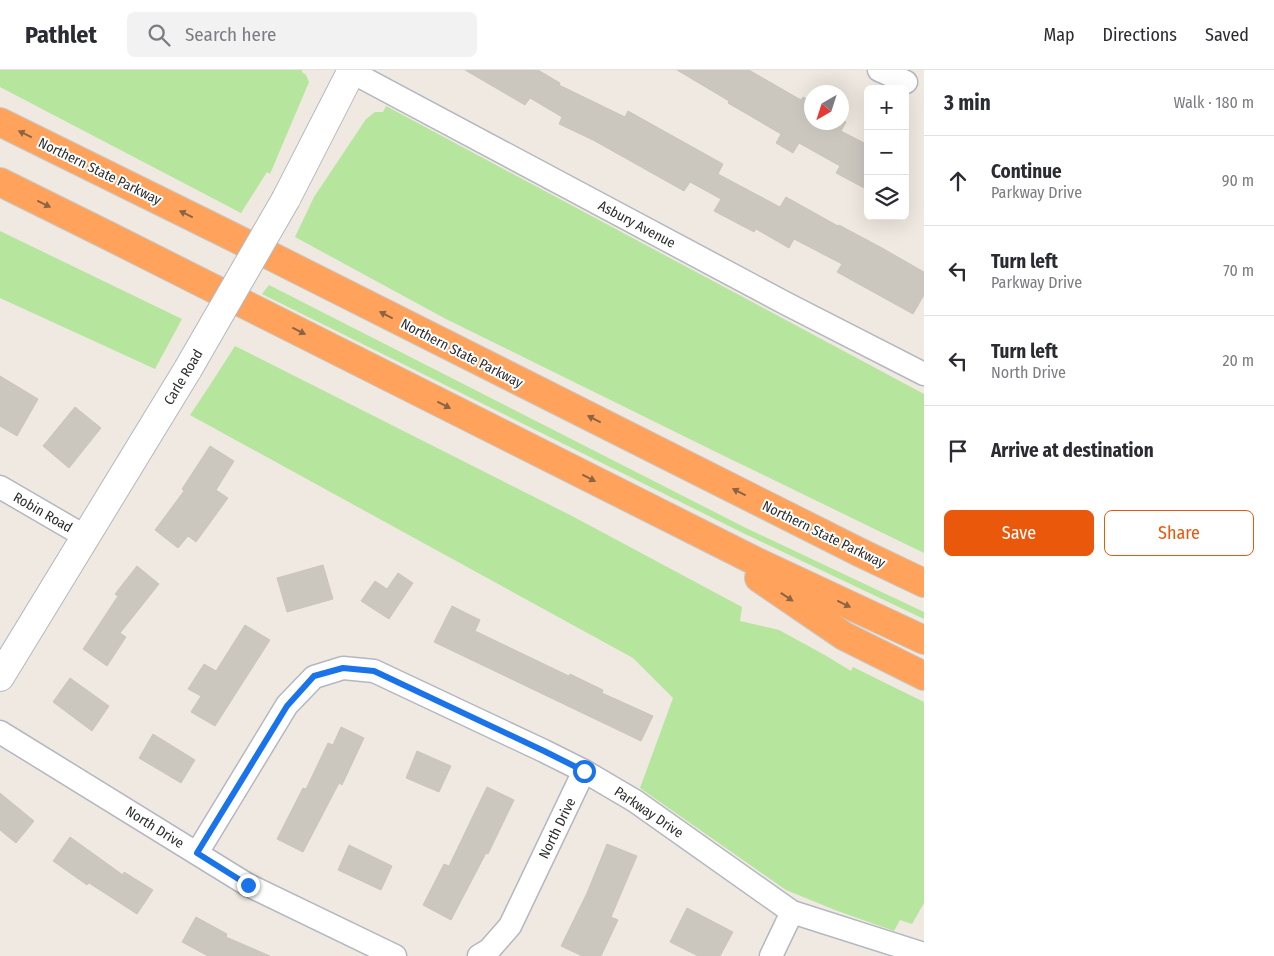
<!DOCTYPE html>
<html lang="en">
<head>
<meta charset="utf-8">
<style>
  body { margin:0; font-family:"Fira Sans Condensed",sans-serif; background:#f2f2f3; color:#2b2b33 }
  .controls { position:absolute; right:15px; top:15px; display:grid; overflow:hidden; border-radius:8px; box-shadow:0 5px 20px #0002 }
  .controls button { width:45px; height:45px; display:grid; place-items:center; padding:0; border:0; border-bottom:1px solid #e1e1e2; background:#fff; color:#2b2b33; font:25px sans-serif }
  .compass { position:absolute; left:804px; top:15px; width:45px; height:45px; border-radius:50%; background:#fff; box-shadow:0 5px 20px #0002; rotate:219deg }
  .stop { position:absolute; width:15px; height:15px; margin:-11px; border:4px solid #1a73e8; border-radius:50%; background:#fff }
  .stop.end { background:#1a73e8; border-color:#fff; box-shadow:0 1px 5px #0008 }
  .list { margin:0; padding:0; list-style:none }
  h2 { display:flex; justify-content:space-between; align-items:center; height:65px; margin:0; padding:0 20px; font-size:21px }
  h2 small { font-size:16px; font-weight:400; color:#7c7c81 }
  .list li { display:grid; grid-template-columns:32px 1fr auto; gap:15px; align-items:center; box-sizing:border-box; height:90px; padding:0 20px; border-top:1px solid #e1e1e2 }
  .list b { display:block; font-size:19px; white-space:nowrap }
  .list p { margin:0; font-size:16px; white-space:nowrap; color:#7c7c81 }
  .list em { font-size:16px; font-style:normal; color:#7c7c81 }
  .actions { display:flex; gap:10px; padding:15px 20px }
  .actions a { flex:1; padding:11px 0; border:1px solid #ea580c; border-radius:8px; text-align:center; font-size:18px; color:#ea580c }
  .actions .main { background:#ea580c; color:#fff }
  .icon { flex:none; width:28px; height:28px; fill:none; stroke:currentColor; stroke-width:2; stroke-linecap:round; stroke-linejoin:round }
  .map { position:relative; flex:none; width:924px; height:886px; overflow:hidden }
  header { display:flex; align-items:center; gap:30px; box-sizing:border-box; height:70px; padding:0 25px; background:#fff; border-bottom:1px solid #e1e1e2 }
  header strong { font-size:24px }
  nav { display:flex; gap:28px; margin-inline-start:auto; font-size:18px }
  .search { width:350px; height:45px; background:#f2f2f3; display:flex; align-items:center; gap:12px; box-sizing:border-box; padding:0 18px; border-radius:8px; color:#7c7c81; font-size:19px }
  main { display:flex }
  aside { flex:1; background:#fff }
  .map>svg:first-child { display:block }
  .green { fill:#b6e59e }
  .building { fill:#cbc7bf; stroke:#cbc5ba }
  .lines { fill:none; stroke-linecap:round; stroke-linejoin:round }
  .street-casing { stroke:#b4b7c1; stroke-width:25 }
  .secondary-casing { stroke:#b4b7c1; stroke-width:30 }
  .highway-casing { stroke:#c9c9c9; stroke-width:30 }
  .street { stroke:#fff; stroke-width:22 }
  .secondary { stroke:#fff; stroke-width:28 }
  .highway { stroke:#ffa35c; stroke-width:28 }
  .secondary-bridge-casing { stroke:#b4b7c1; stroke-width:30; stroke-linecap:butt }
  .secondary-bridge { stroke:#fff; stroke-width:28 }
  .oneway { fill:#8c6343 }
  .route { stroke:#1a73e8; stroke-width:6 }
  .labels { text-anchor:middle; stroke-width:4; stroke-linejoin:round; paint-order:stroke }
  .street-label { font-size:14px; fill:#2e2e2e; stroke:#fff }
</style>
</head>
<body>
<header>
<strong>Pathlet</strong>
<div class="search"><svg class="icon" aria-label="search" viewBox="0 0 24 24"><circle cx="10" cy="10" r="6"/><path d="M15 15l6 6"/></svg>Search here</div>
<nav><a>Map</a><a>Directions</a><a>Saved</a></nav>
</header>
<main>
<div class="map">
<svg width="924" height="886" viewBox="0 0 924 886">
  <rect width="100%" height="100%" fill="#efe9e1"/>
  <g class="green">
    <path d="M0 0H302V2L306 5 309 12 270 104 267 102 241 143 0 17Z"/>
    <path d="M386 36 924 324V483L716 382 446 249 295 167 314 127 366 49 375 42H383Z"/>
    <path d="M0 161 182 249 155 299 0 228Z"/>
    <path d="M269 215 744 457 924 542V549L741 462 262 224Z"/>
    <path d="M235 276 572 446 742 537 740 551 779 560 823 584 851 601 853 597 924 632V833L912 854 900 850 894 861 835 840 786 820 640 718 673 628 633 588 190 345 210 315Z"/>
  </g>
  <g class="building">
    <path d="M465 0H538L560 13 559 15 625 47 628 41 723 94 718 104 780 137 786 127 838 156 839 155 882 178 924 202V225L913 244 837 202 842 194 794 169 789 178 756 159 754 162 714 141 721 129 690 112 684 121 593 70 559 54 562 47 530 28 525 35Z"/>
    <path d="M677 0H749L801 30 803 27 812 32V52H842V49L846 52 841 61 868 75V120L836 103 840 96 799 73 793 83 776 73 781 64 728 33 729 31Z"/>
    <path d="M0 306 38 329 17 366 0 356Z"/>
    <path d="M75 337 101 358 69 398 43 376Z"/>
    <path d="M210 376 234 391 216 420 228 428 196 472 188 466 178 478 155 460 184 421 182 419Z"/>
    <path d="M323 495 333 529 287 542 277 508Z"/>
    <path d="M137 496 159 514 120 563 126 567 107 596 83 579 118 526 115 524Z"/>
    <path d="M398 503 413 513 389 549 361 531 375 511 387 519Z"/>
    <path d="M452 536 480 550 475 561 569 606 570 604 603 620 602 623 653 646 641 671 434 572Z"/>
    <path d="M245 555 270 570 215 656 191 642 201 626 188 619 204 594 216 601Z"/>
    <path d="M70 608 109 636 92 661 53 632Z"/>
    <path d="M341 657 364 668 342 715 339 713 303 782 277 769 303 718 306 719 328 673 333 675Z"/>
    <path d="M153 664 195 690 181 713 139 688Z"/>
    <path d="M417 681 451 696 439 722 406 708Z"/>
    <path d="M487 717 514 730 488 784 486 783 451 850 423 835 444 794 449 796Z"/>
    <path d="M0 723 34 751 16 773 0 760Z"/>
    <path d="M70 767 123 805 124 802 153 820 137 844 89 813 87 815 53 791Z"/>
    <path d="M607 774 637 786 611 847 618 850 601 886H582L561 876 587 823Z"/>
    <path d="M349 775 392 796 381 820 338 800Z"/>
    <path d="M687 838 733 862 720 886H698L670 872Z"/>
    <path d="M196 847 227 864 226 867 270 886H208L182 872Z"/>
  </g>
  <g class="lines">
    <g class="street-casing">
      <g id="street">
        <path d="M348 0 785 233 924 304"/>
        <path d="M879 0 906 12"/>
        <path d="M0 417 86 467"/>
        <path d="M0 662 248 815 395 886"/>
        <path d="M197 783 287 635 314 607 343 598 374 601 544 681 584 701 635 731 792 842 924 884"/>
        <path d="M479 886 489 880 510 856 584 701"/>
        <path d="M771 886 792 842"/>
      </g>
    </g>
    <g class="secondary-casing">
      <g id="secondary">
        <path d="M286 129 351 2 354 0"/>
        <path d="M0 607 188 299"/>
      </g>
    </g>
    <g class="highway-casing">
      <g id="highway">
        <path d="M0 52 229 165 861 483 924 513"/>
        <path d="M0 112 107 165 755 491 924 570"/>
        <path d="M759 508 844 566 924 606"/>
      </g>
    </g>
    <use href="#street" class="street"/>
    <use href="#secondary" class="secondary"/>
    <use href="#highway" class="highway"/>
    <g class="secondary-bridge-casing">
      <path id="secondary-bridge" d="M188 299 286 129"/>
    </g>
    <use href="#secondary-bridge" class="secondary-bridge"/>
  </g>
  <defs><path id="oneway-solid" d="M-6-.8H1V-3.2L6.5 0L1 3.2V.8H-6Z" transform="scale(1.25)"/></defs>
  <g class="oneway">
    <use href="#oneway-solid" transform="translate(25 64) rotate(-154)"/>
    <use href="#oneway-solid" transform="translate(44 134) rotate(26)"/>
    <use href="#oneway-solid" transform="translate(186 144) rotate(-154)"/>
    <use href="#oneway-solid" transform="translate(386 245) rotate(-153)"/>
    <use href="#oneway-solid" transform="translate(299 261) rotate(27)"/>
    <use href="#oneway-solid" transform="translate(444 335) rotate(27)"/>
    <use href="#oneway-solid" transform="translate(594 349) rotate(-153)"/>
    <use href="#oneway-solid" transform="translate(589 408) rotate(27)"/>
    <use href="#oneway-solid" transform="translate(739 422) rotate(-153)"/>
    <use href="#oneway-solid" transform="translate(787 527) rotate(34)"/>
    <use href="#oneway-solid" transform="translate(844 534) rotate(26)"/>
  </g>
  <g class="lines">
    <path class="route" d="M248 815 197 783 287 636 314 606 343 598 374 601 544 681 584 701"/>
  </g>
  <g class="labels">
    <g class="street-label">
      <text transform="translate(100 101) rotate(26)" y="5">Northern State Parkway</text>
      <text transform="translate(637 154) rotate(28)" y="5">Asbury Avenue</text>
      <text transform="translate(462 283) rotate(27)" y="5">Northern State Parkway</text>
      <text transform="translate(183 307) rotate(-59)" y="5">Carle Road</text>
      <text transform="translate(43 442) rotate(30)" y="5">Robin Road</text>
      <text transform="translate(824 464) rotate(26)" y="5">Northern State Parkway</text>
      <text transform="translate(649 742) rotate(34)" y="5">Parkway Drive</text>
      <text transform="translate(155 757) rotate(32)" y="5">North Drive</text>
      <text transform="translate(557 758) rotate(-64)" y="5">North Drive</text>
    </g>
  </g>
</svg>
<div class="controls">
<button>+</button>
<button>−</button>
<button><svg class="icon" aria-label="layers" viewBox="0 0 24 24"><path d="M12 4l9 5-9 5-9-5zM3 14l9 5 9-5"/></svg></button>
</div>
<svg class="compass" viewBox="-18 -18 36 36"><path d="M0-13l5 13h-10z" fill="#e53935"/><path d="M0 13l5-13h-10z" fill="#7c7c81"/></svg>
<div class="stop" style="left:584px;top:701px"></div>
<div class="stop end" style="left:248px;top:815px"></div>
</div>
<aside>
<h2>3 min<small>Walk · 180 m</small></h2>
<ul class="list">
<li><svg class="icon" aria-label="ahead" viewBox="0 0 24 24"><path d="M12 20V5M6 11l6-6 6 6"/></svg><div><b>Continue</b><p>Parkway Drive</p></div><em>90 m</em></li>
<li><svg class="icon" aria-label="left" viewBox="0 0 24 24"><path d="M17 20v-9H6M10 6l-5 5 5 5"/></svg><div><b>Turn left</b><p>Parkway Drive</p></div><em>70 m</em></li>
<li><svg class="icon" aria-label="left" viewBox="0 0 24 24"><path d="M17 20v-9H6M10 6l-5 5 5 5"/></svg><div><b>Turn left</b><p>North Drive</p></div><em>20 m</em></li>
<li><svg class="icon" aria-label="arrive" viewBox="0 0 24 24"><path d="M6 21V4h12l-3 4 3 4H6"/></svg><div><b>Arrive at destination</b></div></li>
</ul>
<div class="actions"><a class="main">Save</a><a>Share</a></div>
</aside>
</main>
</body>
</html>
